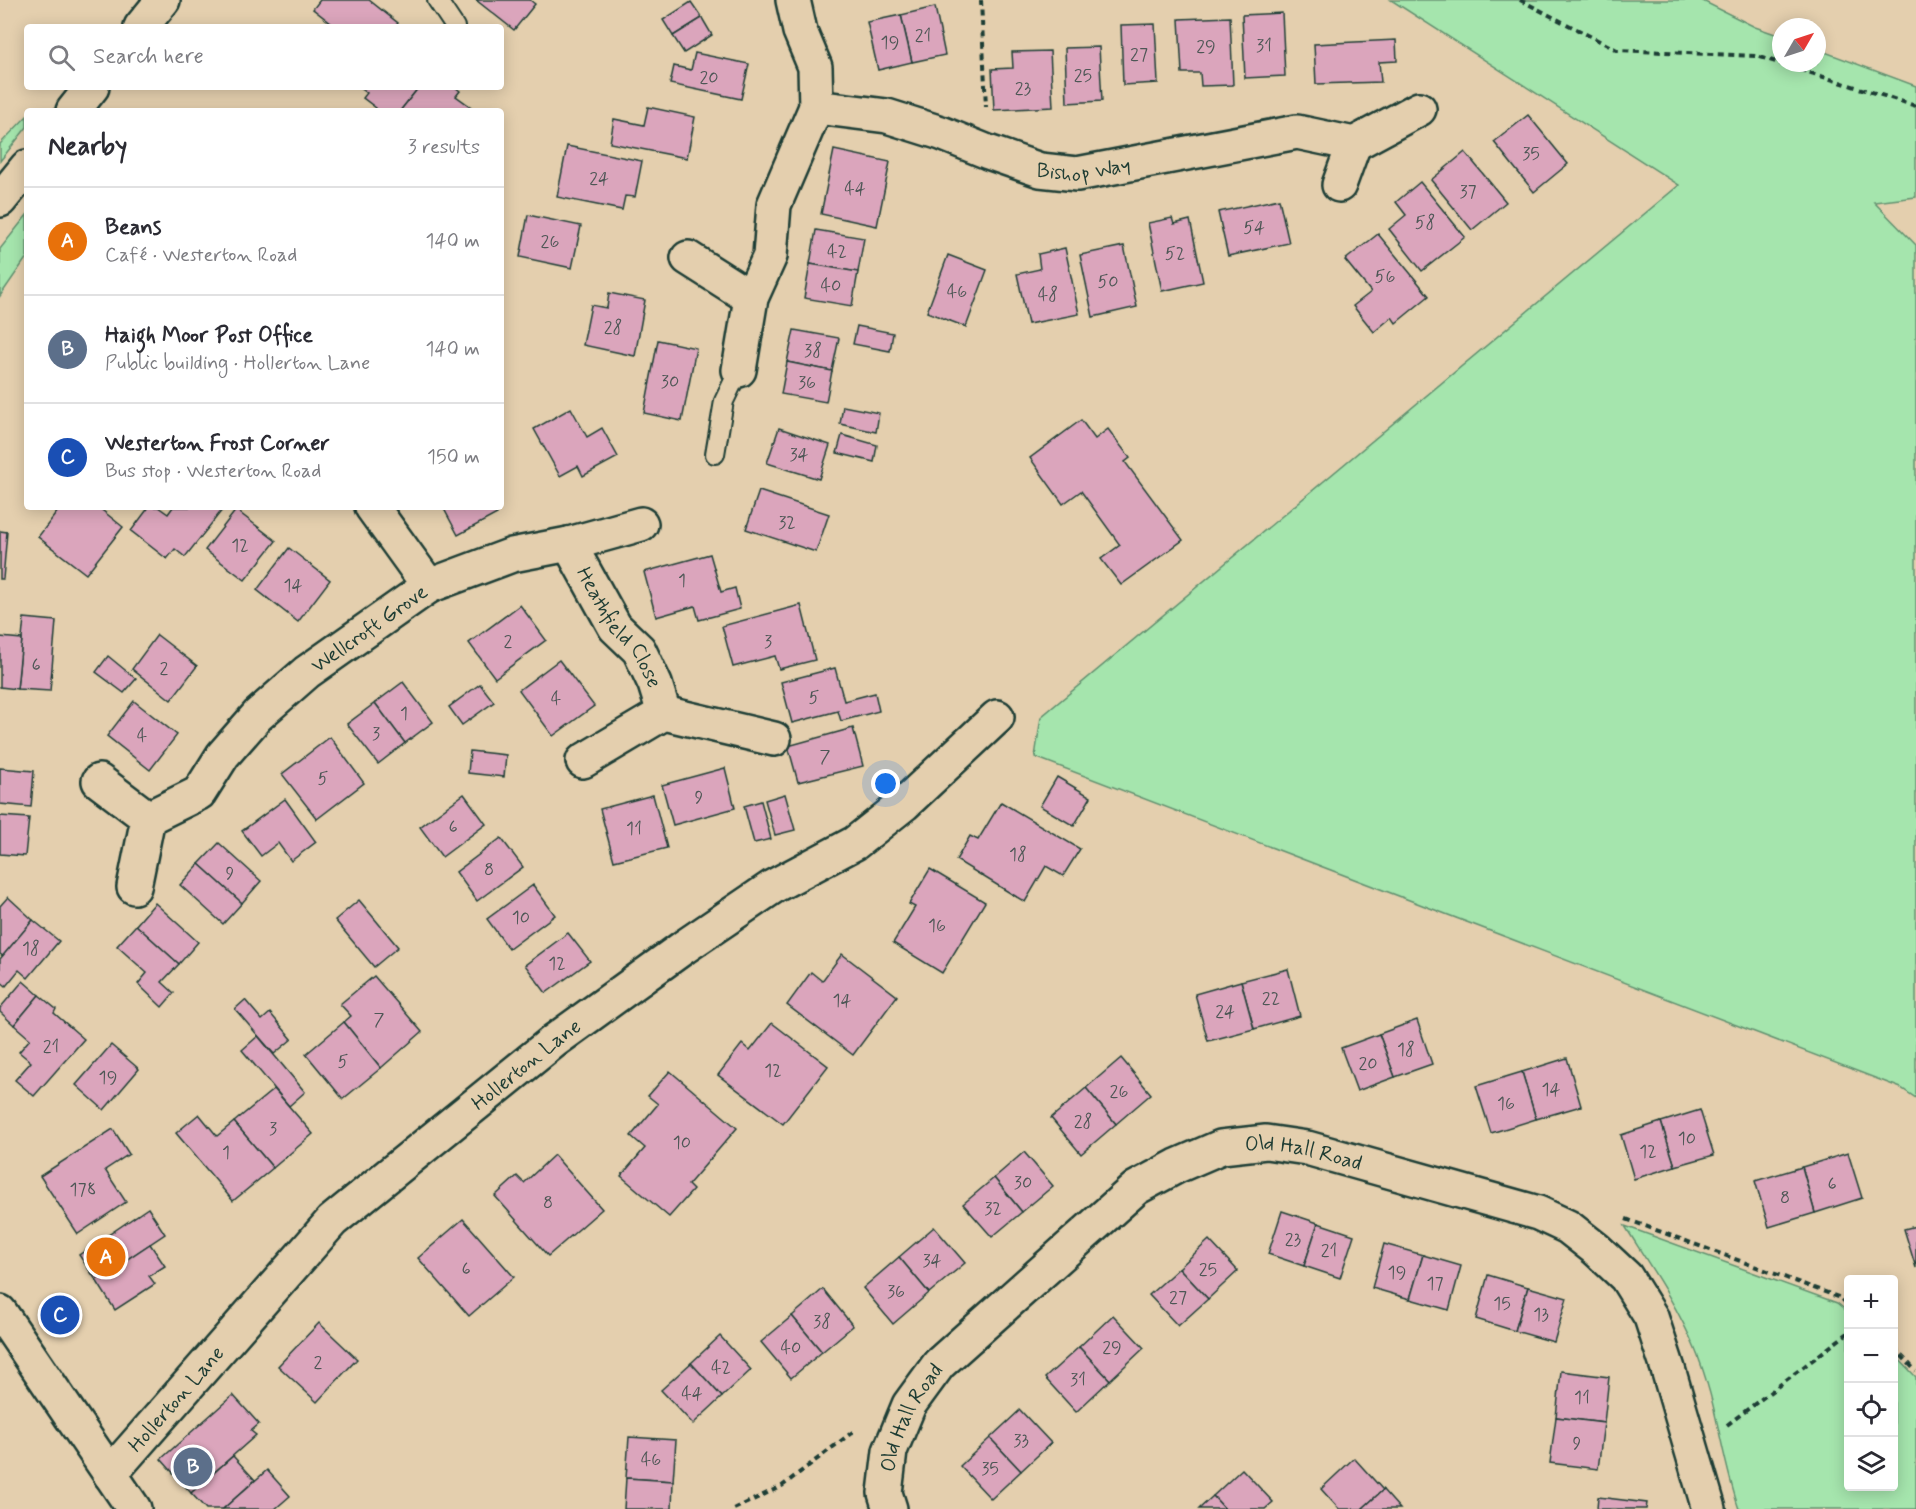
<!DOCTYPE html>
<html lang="en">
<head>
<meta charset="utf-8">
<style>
  body { margin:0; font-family:Mynerve,sans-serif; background:#f2f2f3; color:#2b2b33 }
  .controls { position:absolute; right:18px; bottom:18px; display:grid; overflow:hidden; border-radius:6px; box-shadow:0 3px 15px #0003 }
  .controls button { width:54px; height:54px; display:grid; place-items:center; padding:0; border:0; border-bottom:2px solid #e1e1e2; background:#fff; color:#2b2b33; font:30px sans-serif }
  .compass { position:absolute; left:1772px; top:18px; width:54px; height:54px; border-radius:50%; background:#fff; box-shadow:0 3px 15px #0003; rotate:51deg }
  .you { position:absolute; left:886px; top:784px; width:21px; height:21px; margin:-15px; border:4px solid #fff; border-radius:50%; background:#1a73e8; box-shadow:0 0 0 9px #1a73e833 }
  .badge { display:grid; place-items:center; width:39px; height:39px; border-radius:50%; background:#111827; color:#fff; font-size:20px; font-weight:700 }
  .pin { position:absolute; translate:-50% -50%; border:3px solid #fff; box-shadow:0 2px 6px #0006 }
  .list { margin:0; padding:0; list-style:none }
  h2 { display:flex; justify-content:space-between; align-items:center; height:78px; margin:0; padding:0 24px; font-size:26px }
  h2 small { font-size:20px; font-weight:400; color:#7c7c81 }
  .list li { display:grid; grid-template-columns:39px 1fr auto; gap:18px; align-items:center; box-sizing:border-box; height:108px; padding:0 24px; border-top:2px solid #e1e1e2 }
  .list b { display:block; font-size:22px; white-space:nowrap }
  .list p { margin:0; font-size:20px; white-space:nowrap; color:#7c7c81 }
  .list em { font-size:20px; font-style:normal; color:#7c7c81 }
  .icon { flex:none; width:33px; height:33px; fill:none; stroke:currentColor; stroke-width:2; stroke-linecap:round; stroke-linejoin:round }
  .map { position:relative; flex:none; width:1916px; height:1509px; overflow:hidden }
  .search { position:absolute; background:#fff; box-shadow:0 3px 15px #0003; left:24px; top:24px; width:480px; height:66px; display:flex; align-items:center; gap:15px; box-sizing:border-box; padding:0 21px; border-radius:6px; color:#7c7c81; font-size:22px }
  .panel { position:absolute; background:#fff; box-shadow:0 3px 15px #0003; left:24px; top:108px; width:480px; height:402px; border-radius:6px }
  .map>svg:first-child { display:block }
  .green { fill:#a5e5ad; stroke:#629170; stroke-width:1.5 }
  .building { fill:#dba5bc; stroke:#1f3d34; stroke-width:1.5 }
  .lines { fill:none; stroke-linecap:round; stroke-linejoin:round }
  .lane-casing { stroke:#1f3d34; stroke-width:22 }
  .street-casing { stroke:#1f3d34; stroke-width:38 }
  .secondary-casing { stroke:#1f3d34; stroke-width:38 }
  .path { stroke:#1f3d34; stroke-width:4; stroke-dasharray:6 4.5; stroke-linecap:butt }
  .lane { stroke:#e4cfae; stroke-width:18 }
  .street { stroke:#e4cfae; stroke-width:33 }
  .secondary { stroke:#e4cfae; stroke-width:33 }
  .labels { text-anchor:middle; stroke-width:4.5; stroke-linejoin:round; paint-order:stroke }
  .number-label { font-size:18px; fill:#4e5756 }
  .street-label { font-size:21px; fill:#1f3d34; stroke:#e4cfae }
</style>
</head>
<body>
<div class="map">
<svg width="1916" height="1509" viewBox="0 0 1916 1509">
  <rect width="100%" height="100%" fill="#e4cfae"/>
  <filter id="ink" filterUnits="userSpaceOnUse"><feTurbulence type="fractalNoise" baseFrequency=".0167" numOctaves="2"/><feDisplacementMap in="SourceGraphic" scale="12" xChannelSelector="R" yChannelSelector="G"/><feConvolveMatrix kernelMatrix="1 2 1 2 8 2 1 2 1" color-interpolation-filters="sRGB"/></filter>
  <g filter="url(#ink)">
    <g class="green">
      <path d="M1391 0H1701L1755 27 1781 36V63H1817V49L1916 86V197L1874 202 1916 245V1098L1901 1088 1035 757 1041 717 1679 185Z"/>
      <path d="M27 116V127L0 161V144Z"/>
      <path d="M27 215V257L0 296V249Z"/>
      <path d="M1625 1226 1837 1303 1848 1312V1486H1894V1354L1916 1377V1509H1739C1721 1457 1717 1401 1695 1349 1677 1305 1650 1266 1625 1226Z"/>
    </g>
    <g class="building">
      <path d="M320 0H369L398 23 395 27H336L313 9Z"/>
      <path d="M476 0H530L535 4 514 30Z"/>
      <path d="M691 2 702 18 673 36 663 20Z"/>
      <path d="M935 7 945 55 912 62 901 15Z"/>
      <path d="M1282 13 1285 76 1245 78 1242 15Z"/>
      <path d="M901 15 912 62 878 70 867 22Z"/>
      <path d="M1230 17 1233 85 1201 86 1200 73H1182L1179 19Z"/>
      <path d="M702 18 712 35 684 53 673 36Z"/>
      <path d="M1155 24 1158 83 1123 85 1121 25Z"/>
      <path d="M1396 40 1397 61 1379 62 1381 82 1316 84 1314 44Z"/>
      <path d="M1099 47 1102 101 1067 103 1065 48Z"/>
      <path d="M1050 51 1053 107 994 110 992 69 1013 68 1012 52Z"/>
      <path d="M695 53 749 64 741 99 670 84 674 66 691 70Z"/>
      <path d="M359 87H419L400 111H375L376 108 363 98 367 93Z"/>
      <path d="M419 87H455L460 91 456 96 471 107 468 111H400Z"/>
      <path d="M648 107 695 117 687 158 610 143 614 119 644 125Z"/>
      <path d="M1528 115 1568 164 1534 192 1494 142Z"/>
      <path d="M567 146 642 161 635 197 625 196 622 210 557 197Z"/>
      <path d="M834 150 890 162 877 226 821 214Z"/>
      <path d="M1465 152 1506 202 1472 230 1431 180Z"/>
      <path d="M1420 182 1465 237 1422 271 1389 229 1406 215 1396 202Z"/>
      <path d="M1279 199 1289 243 1228 256 1218 212Z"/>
      <path d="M528 215 581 226 572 268 520 257Z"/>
      <path d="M1172 218 1174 224 1190 220 1203 282 1162 291 1148 223Z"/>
      <path d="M816 230 864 238 858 272 810 264Z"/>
      <path d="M1378 234 1429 296 1396 323 1392 317 1374 332 1353 306 1371 292 1345 260Z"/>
      <path d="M1124 246 1137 307 1093 317 1080 255Z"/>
      <path d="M1065 248 1079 314 1028 324 1017 274 1040 269 1038 254Z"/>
      <path d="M948 255 987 270 966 327 927 312Z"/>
      <path d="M810 264 858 272 852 306 804 298Z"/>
      <path d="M609 293 645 300 635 356 583 345 591 305 607 308Z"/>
      <path d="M857 326 893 333 890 351 853 344Z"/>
      <path d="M794 330 839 338 832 371 787 362Z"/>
      <path d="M658 340 696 348 682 421 644 413Z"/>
      <path d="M787 362 832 371 826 402 781 394Z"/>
      <path d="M843 406 879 413 876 432 840 424Z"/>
      <path d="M571 408 587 437 602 428 618 457 583 476 578 466 560 476 534 429Z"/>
      <path d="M1081 420 1095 439 1108 429 1130 458 1125 462 1183 540 1121 585 1101 559 1120 545 1081 491 1063 504 1030 458Z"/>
      <path d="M779 428 830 445 819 479 767 463Z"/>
      <path d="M842 435 877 445 874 462 837 453Z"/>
      <path d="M759 491 829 514 816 552 746 529Z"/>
      <path d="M61 507H98L123 527 86 574 38 537Z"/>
      <path d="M149 507H158L168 514 173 507H220L223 509 185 557 175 549 167 559 131 531Z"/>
      <path d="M443 507H493L497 514 458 535Z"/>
      <path d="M236 510 276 541 245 580 205 550Z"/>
      <path d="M0 531 7 532 3 579H0Z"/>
      <path d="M289 548 330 580 298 622 257 590Z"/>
      <path d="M710 554 721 592 735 588 740 609 699 620 695 606 656 617 644 572Z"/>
      <path d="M520 605 546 640 495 678 469 643Z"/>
      <path d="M801 605 815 660 779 669 775 656 733 667 722 626Z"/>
      <path d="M24 618 56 621 50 691 17 689Z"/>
      <path d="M157 635 197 666 171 700 132 669Z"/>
      <path d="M0 637 22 639 17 689 0 687Z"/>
      <path d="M108 656 136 679 124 693 96 672Z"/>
      <path d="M559 660 594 706 553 736 519 690Z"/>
      <path d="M835 668 844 701 875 693 879 711 841 721 838 711 792 723 781 682Z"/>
      <path d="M403 682 433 722 405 743 375 703Z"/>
      <path d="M480 684 494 702 462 725 449 707Z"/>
      <path d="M134 701 177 735 150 770 107 736Z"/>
      <path d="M375 703 405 743 378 764 347 724Z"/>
      <path d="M853 728 863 766 798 782 788 746Z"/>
      <path d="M330 737 364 783 317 819 282 774Z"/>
      <path d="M470 751 506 755 504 777 468 773Z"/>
      <path d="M0 768 34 771 31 807 0 804Z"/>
      <path d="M725 768 735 808 673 825 662 785Z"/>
      <path d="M1057 777 1091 797 1074 826 1040 806Z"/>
      <path d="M464 794 486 824 442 857 420 827Z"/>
      <path d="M785 794 795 830 775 835 765 800Z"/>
      <path d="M653 795 667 848 614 861 600 809Z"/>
      <path d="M285 799 316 842 291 861 278 843 261 856 242 831Z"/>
      <path d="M761 801 771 839 754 843 744 806Z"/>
      <path d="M1001 802 1080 849 1063 876 1046 866 1025 902 956 860 970 836 978 840Z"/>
      <path d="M0 816 29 818 25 856 0 854Z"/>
      <path d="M501 838 523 867 477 901 456 872Z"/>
      <path d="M219 843 261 881 242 903 199 864Z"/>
      <path d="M199 864 242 903 223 924 180 885Z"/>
      <path d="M930 869 985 902 942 973 893 943 915 907 909 904Z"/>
      <path d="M533 885 555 915 509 949 487 919Z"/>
      <path d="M8 897 33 920 3 956 0 954V906Z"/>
      <path d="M359 900 398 947 374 967 335 920Z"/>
      <path d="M155 903 198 942 179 964 136 925Z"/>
      <path d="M33 920 59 941 28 978 19 970 6 986 0 981V959Z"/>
      <path d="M136 925 179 964 162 982 174 993 162 1007 138 984 147 973 117 946Z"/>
      <path d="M568 933 590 961 546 993 525 965Z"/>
      <path d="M842 954 897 996 853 1055 787 1005 811 972 822 981Z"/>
      <path d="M1288 969 1300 1016 1254 1029 1241 981Z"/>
      <path d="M374 976 422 1032 381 1068 344 1022 351 1016 340 1004Z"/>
      <path d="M23 981 39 995 14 1025 0 1012V1008Z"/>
      <path d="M1241 981 1254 1029 1208 1041 1195 994Z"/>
      <path d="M39 995 56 1009 54 1013 84 1039 34 1096 15 1080 31 1062 19 1052 30 1039 14 1025Z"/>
      <path d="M245 1000 262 1020 270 1013 292 1039 274 1054 235 1009Z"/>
      <path d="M1417 1020 1432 1064 1395 1077 1379 1034Z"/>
      <path d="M344 1022 381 1068 343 1099 306 1054Z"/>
      <path d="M772 1023 828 1066 783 1124 718 1075 742 1044 750 1051Z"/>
      <path d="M1379 1034 1395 1077 1357 1091 1341 1048Z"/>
      <path d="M258 1036 305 1092 289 1106 242 1050Z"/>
      <path d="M111 1045 139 1069 104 1110 76 1085Z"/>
      <path d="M1121 1058 1151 1094 1116 1124 1086 1088Z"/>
      <path d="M1567 1058 1581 1106 1536 1119 1522 1072Z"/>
      <path d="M670 1071 737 1128 688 1185 693 1190 669 1217 621 1176 645 1148 631 1136 658 1104 648 1096Z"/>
      <path d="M1522 1072 1536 1119 1491 1133 1476 1086Z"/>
      <path d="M1086 1088 1116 1124 1081 1154 1051 1118Z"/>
      <path d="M274 1089 313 1134 273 1168 234 1122Z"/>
      <path d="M1700 1110 1714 1155 1675 1166 1661 1122Z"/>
      <path d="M199 1114 217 1136 234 1122 273 1168 233 1201 176 1133Z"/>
      <path d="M1661 1122 1675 1166 1634 1179 1621 1135Z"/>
      <path d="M113 1129 129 1154 105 1170 126 1202 78 1234 40 1176Z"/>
      <path d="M1024 1152 1053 1186 1022 1212 994 1178Z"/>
      <path d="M1848 1153 1862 1198 1815 1213 1802 1167Z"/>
      <path d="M554 1155 602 1209 548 1256 495 1196 517 1176 524 1183Z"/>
      <path d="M1802 1167 1815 1213 1769 1227 1755 1181Z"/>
      <path d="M994 1178 1022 1212 992 1237 963 1204Z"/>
      <path d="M148 1208 165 1234 96 1280 79 1255Z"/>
      <path d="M1282 1211 1318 1223 1304 1266 1268 1254Z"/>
      <path d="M463 1219 514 1277 469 1316 418 1258Z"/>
      <path d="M1318 1223 1354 1235 1340 1278 1304 1266Z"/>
      <path d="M1916 1226V1268L1904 1229Z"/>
      <path d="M934 1227 965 1263 929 1293 899 1257Z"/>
      <path d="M1209 1240 1238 1271 1208 1299 1179 1268Z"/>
      <path d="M150 1244 165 1266 149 1276 155 1284 115 1310 96 1280Z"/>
      <path d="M1384 1244 1423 1255 1410 1299 1372 1288Z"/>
      <path d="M1423 1255 1461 1266 1449 1310 1410 1299Z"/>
      <path d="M899 1257 929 1293 893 1324 863 1288Z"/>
      <path d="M1179 1268 1208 1299 1178 1326 1149 1295Z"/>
      <path d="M1488 1275 1528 1287 1515 1331 1476 1319Z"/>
      <path d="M1528 1287 1567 1298 1554 1342 1515 1331Z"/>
      <path d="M823 1289 853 1326 822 1352 792 1316Z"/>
      <path d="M1113 1315 1144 1348 1110 1380 1079 1347Z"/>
      <path d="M792 1316 822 1352 791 1378 761 1342Z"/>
      <path d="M319 1323 357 1359 317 1402 278 1366Z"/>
      <path d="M720 1336 751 1370 722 1397 691 1363Z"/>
      <path d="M1079 1347 1110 1380 1076 1412 1045 1378Z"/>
      <path d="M691 1363 722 1397 693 1424 661 1390Z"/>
      <path d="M1561 1371 1609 1377 1604 1423 1556 1417Z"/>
      <path d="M233 1395 259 1424 251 1431 256 1435 191 1493 161 1459Z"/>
      <path d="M1020 1410 1051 1443 1021 1471 990 1438Z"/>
      <path d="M1556 1417 1604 1423 1598 1469 1550 1463Z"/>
      <path d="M629 1437 676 1440 673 1481 626 1478Z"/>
      <path d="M990 1438 1021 1471 991 1499 960 1466Z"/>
      <path d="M233 1456 255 1480 223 1509H206L191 1493Z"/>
      <path d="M1354 1458 1383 1490 1362 1509H1339L1321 1489Z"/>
      <path d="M1242 1469 1273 1502 1265 1509H1225L1213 1496Z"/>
      <path d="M267 1470 290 1496 275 1509H223Z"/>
      <path d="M626 1478 673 1481 672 1509H624Z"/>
      <path d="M1383 1490 1400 1509H1362Z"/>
      <path d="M1213 1496 1225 1509H1199Z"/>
      <path d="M1598 1497 1647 1503 1646 1509H1597Z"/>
    </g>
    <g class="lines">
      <g class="lane-casing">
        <g id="lane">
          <path d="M437 0 455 27"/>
          <path d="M715 454 724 401 739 370"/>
        </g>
      </g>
      <g class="street-casing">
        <g id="street">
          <path id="s1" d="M816 107 887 116 941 133 988 152 1040 170 1077 174 1297 132 1354 144 1419 109"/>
          <path d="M1339 185 1354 144"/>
          <path d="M688 258 751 298"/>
          <path d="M739 370 751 298 770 256 774 205 816 107 815 67 800 31 793 0"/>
          <path d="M372 507 429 586"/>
          <path id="s2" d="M569 544 615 627 639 650 655 684 664 713"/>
          <path d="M583 761 664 713 774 739"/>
          <path d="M99 781 148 818 134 887"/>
          <path id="s3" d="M148 818 199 793 223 755 258 715 307 672 429 586 512 555 569 544 641 524"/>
          <path id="s4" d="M110 1474 332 1221 554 1041 684 947 774 886 855 843 904 804 997 717"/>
          <path id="s5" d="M890 1509 885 1493 890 1451 909 1405 939 1364 1136 1188 1177 1166 1221 1147 1266 1142 1307 1148 1538 1213 1568 1227 1596 1249 1626 1277 1651 1317 1668 1369 1709 1509"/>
        </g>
      </g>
      <g class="secondary-casing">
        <g id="secondary">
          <path d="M141 27 163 0"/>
          <path d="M73 111 92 87"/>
          <path d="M0 200 27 167"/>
          <path d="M0 1312 134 1509"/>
        </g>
      </g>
      <g class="path">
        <path d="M981 0 986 107"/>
        <path d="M1520 0 1617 50 1757 56 1916 106"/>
        <path d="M1626 1219 1841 1298 1848 1305"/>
        <path d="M1894 1348 1916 1371"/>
        <path d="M1727 1425 1848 1333"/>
        <path d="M734 1509 782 1486 854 1431"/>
      </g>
      <use href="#lane" class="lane"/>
      <use href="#street" class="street"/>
      <use href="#secondary" class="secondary"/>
    </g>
  </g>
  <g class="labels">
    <g class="number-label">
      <text x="923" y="41">21</text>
      <text x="890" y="48">19</text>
      <text x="1264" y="51">31</text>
      <text x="1206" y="52">29</text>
      <text x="1139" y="60">27</text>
      <text x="1083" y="81">25</text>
      <text x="709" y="83">20</text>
      <text x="1023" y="94">23</text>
      <text x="1531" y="159">35</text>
      <text x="599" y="184">24</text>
      <text x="855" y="194">44</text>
      <text x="1468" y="197">37</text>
      <text x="1425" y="228">58</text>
      <text x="1254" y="233">54</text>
      <text x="550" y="247">26</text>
      <text x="837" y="257">42</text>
      <text x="1175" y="259">52</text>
      <text x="1385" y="282">56</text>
      <text x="1108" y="287">50</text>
      <text x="831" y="291">40</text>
      <text x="957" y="297">46</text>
      <text x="1048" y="300">48</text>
      <text x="613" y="333">28</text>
      <text x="813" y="356">38</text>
      <text x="670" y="387">30</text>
      <text x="807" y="388">36</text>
      <text x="799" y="460">34</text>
      <text x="787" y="528">32</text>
      <text x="240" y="551">12</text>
      <text x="682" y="586">1</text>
      <text x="293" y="591">14</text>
      <text x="508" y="647">2</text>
      <text x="768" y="647">3</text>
      <text x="36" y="670">6</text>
      <text x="164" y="674">2</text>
      <text x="814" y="703">5</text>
      <text x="556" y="704">4</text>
      <text x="404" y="719">1</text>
      <text x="376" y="739">3</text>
      <text x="142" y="741">4</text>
      <text x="825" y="762">7</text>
      <text x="323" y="784">5</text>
      <text x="699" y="803">9</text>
      <text x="453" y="832">6</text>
      <text x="634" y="834">11</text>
      <text x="1018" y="860">18</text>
      <text x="489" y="875">8</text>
      <text x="230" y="879">9</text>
      <text x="521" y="923">10</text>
      <text x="937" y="931">16</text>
      <text x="31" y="954">18</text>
      <text x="557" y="969">12</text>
      <text x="1271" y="1004">22</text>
      <text x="842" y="1006">14</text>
      <text x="1225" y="1017">24</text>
      <text x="379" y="1025">7</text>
      <text x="51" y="1052">21</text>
      <text x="1406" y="1055">18</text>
      <text x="343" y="1067">5</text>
      <text x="1368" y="1069">20</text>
      <text x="773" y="1076">12</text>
      <text x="108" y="1083">19</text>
      <text x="1551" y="1095">14</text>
      <text x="1119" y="1097">26</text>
      <text x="1506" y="1109">16</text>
      <text x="1083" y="1127">28</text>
      <text x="273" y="1134">3</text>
      <text x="1687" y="1144">10</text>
      <text x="682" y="1148">10</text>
      <text x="1648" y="1157">12</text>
      <text x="226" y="1158">1</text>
      <text x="1023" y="1188">30</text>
      <text x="1832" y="1189">6</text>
      <text x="83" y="1195">178</text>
      <text x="1785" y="1203">8</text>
      <text x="548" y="1208">8</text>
      <text x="993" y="1214">32</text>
      <text x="1293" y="1245">23</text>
      <text x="1329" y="1256">21</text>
      <text x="932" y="1266">34</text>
      <text x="466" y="1274">6</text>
      <text x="1208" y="1275">25</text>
      <text x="1397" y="1278">19</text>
      <text x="1435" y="1289">17</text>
      <text x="896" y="1297">36</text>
      <text x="1178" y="1303">27</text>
      <text x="1502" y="1309">15</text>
      <text x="1541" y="1320">13</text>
      <text x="822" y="1327">38</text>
      <text x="791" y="1353">40</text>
      <text x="1112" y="1353">29</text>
      <text x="318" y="1368">2</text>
      <text x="721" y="1373">42</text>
      <text x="1078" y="1385">31</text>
      <text x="692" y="1399">44</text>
      <text x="1582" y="1403">11</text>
      <text x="1021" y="1446">33</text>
      <text x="1577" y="1449">9</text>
      <text x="651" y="1465">46</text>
      <text x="990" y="1474">35</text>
    </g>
    <g class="street-label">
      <text dy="7" stroke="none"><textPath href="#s1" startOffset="278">Bishop Way</textPath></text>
      <text dy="7" stroke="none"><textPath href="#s2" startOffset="98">Heathfield Close</textPath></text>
      <text dy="7" stroke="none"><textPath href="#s3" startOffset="296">Wellcroft Grove</textPath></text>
      <text dy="7" stroke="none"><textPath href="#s4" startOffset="586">Hollerton Lane</textPath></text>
      <text dy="7" stroke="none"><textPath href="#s5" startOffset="602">Old Hall Road</textPath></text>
      <text dy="7" stroke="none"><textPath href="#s4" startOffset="100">Hollerton Lane</textPath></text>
      <text dy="7" stroke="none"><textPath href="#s5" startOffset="98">Old Hall Road</textPath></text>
    </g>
  </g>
</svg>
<div class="controls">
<button>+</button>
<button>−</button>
<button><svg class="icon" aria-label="locate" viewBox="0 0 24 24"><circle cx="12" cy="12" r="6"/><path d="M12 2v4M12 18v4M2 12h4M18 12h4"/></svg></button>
<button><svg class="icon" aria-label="layers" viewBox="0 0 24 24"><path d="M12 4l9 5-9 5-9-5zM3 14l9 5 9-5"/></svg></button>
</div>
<svg class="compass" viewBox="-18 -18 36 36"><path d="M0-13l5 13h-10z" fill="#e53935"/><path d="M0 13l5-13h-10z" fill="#7c7c81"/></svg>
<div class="you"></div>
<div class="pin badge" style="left:106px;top:1257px;background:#e8710a">A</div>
<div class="pin badge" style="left:193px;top:1467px;background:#5c6f8a">B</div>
<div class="pin badge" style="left:60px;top:1315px;background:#1a4fb4">C</div>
<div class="search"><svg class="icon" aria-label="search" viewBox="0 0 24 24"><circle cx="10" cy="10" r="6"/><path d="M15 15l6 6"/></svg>Search here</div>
<section class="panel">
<h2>Nearby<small>3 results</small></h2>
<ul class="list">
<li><span class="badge" style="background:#e8710a">A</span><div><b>Beans</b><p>Café · Westerton Road</p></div><em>140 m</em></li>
<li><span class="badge" style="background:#5c6f8a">B</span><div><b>Haigh Moor Post Office</b><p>Public building · Hollerton Lane</p></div><em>140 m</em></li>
<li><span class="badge" style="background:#1a4fb4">C</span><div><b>Westerton Frost Corner</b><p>Bus stop · Westerton Road</p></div><em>150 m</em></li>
</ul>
</section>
</div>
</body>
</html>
